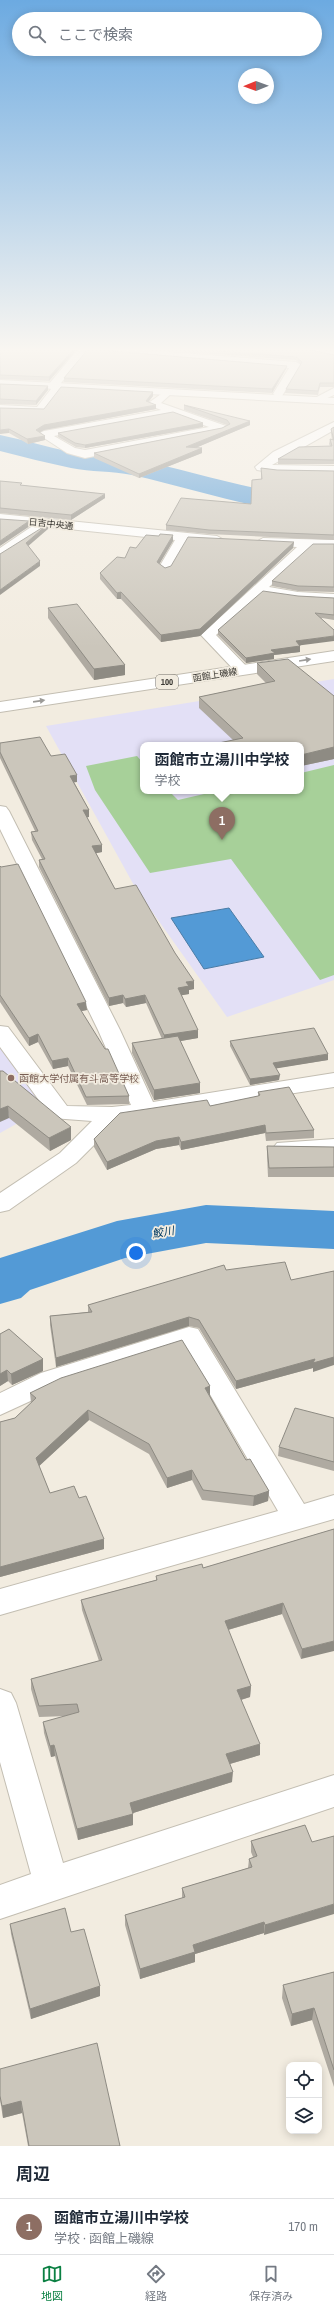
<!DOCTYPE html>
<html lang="ja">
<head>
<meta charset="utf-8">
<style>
  body { margin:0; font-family:"Archivo Narrow","Noto Sans JP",sans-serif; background:#f2f2f3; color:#1f2937 }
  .controls { position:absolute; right:12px; bottom:12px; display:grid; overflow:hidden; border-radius:8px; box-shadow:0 2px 10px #0003 }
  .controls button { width:36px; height:36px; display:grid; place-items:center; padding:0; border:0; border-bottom:1px solid #e0e1e3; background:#fff; color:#1f2937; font:20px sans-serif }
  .compass { position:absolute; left:238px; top:68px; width:36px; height:36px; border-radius:50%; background:#fff; box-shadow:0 2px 10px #0003; rotate:269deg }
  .you { position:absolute; left:136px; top:1253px; width:14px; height:14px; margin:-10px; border:3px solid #fff; border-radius:50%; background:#1a73e8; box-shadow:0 0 0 6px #1a73e833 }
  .badge { display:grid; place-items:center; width:26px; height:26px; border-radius:50%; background:#0b8043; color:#fff; font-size:13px; font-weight:700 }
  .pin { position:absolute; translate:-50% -33px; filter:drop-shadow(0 1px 2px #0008) }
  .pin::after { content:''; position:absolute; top:21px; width:14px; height:12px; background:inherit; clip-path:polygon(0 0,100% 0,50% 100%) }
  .popup { position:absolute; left:140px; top:742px; width:164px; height:52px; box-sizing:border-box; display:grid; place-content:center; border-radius:8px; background:#fff; filter:drop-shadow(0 1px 3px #0005); font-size:13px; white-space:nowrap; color:#747a83 }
  .popup b { font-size:15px; color:#1f2937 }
  .popup::after { content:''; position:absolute; left:50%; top:100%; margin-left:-8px; border:8px solid transparent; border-top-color:#fff }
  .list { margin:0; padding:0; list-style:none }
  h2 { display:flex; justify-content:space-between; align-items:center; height:52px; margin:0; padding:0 16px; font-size:17px }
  h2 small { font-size:13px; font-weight:400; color:#747a83 }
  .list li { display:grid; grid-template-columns:26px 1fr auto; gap:12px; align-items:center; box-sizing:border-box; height:56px; padding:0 16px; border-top:1px solid #e0e1e3 }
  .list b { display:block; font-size:15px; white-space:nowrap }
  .list p { margin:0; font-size:13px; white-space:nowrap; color:#747a83 }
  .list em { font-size:13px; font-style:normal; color:#747a83 }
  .icon { flex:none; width:22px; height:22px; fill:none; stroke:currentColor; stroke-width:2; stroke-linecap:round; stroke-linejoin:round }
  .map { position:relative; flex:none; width:334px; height:2146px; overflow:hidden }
  .search { position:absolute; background:#fff; box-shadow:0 2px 10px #0003; left:12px; right:12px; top:12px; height:44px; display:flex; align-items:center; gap:10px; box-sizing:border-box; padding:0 14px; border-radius:22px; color:#747a83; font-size:15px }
  .sheet { height:108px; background:#fff }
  nav { display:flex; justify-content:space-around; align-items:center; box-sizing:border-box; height:56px; border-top:1px solid #e0e1e3; background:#fff; font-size:11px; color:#747a83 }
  nav a { display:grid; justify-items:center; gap:2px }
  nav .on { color:#0b8043 }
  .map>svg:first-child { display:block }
  .education { fill:#e3e0f6; fill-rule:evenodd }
  .green { fill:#a7d099 }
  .water { fill:#539ad6; stroke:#4b7ca5 }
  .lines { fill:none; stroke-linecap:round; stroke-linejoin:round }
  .river { fill:#539ad6; fill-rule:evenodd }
  .street-casing { stroke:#c3beb2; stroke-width:2 }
  .secondary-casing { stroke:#c3beb2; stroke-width:2 }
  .primary-casing { stroke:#c3beb2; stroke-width:2 }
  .street { fill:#fff; fill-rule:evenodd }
  .secondary { fill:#fff; fill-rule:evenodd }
  .primary { fill:#fff; fill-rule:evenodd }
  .wall { fill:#afaaa1 }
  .shaded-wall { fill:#8e8b83 }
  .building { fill:#cbc6bb; stroke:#8e8b83 }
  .oneway { fill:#9c9b98 }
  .education-dot { fill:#8d6e63; stroke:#f2ece0; stroke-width:1.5 }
  .labels { text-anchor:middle; stroke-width:3.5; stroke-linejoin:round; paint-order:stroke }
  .far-street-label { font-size:9px; fill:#393732; stroke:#f2ece0 }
  .shield { fill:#f2ece0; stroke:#706d66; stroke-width:1 }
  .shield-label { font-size:9px; font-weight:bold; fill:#393732 }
  .education-label { font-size:10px; fill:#785e54; stroke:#f2ece0; text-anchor:start }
  .water-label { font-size:11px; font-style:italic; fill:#003960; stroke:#f2ece0 }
</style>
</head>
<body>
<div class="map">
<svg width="334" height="2146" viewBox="0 0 334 2146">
  <rect width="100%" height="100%" fill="#f2ece0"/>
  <g class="education">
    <path d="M334 679V980L227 1017 136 889 46 726ZM143 745H301V791H143Z"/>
    <path d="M0 1047 45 1108 0 1133Z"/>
  </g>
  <path class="green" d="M137 756 143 763V791H169L178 800 217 791H301V773L334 765V975L320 980 231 859 150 873 95 790 86 766Z"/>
  <path class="water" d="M229 908 264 957 204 969 171 918Z"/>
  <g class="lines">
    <g class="river">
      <path d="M0 435C24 440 47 447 71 452 91 455 112 454 132 458 199 473 265 496 334 498V516C265 514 199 490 132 475 112 471 91 472 71 468 47 463 24 457 0 451Z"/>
      <path d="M206 1205 334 1211V1249L206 1243 125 1258 30 1290 21 1298 0 1304V1258L117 1221Z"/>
    </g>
    <g class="street-casing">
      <g id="street">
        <path d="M79 348H117L296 362 301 365 282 396 278 397 273 394 289 368 87 351 61 383 63 386 44 412 0 411V405L37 407 51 389 48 386 49 384Z"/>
        <path d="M301 348 334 351V357L301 351Z"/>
        <path d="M334 388V395L316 403 311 400Z"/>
        <path d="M168 389 173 392 161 403 226 426 228 428 222 431 85 458 67 453 38 434 44 431 161 410 147 404ZM173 414 209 427 85 450 75 448 54 436Z"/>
        <path d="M334 422V430L272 465 334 466V474L277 473 257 470 255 467 273 452Z"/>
        <path d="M0 514 217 536 224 540 217 544 188 541 170 572 165 573 158 569 175 540 49 527 0 558V548L34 525 0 522Z"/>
        <path d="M263 538 334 540V548L312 547 269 587 298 592 334 594V602L298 600 262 594 216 635 250 670 247 673H237L201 635 297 547 258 545 256 542Z"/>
        <path d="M0 806 6 807 9 811 120 1030 153 1102 334 1073V1087L119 1120 76 1163 9 1210 0 1212V1193L60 1153 92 1121 52 1118 0 1047V1026L8 1027 67 1106 112 1107 131 1105 98 1030 0 829Z"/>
        <path d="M334 1139V1153L285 1155 277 1153 273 1148 277 1143Z"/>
        <path d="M189 1327 198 1329 304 1504 334 1495V1519L0 1615V1589L278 1511 183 1348 61 1387 0 1415V1393L41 1373Z"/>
        <path d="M0 1689 11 1693 16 1703 63 1863 334 1775V1807L0 1919V1885L31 1874 0 1762Z"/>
      </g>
    </g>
    <g class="secondary-casing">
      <path id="secondary" d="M0 380 334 398V404L0 386Z"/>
    </g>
    <g class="primary-casing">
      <path id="primary" d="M334 651V661L0 712V702Z"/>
    </g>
    <use href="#street" class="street"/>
    <use href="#secondary" class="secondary"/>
    <use href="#primary" class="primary"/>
  </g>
  <g class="wall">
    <path d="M0 348H78L49 381 0 379Z"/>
    <path d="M132 348H301L334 355V387H320L318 395 285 393 286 389 301 365 296 360Z"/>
    <path d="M314 348H334V350Z"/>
    <path d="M286 369 272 393 64 382V378Z"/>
    <path d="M0 384 48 386V390L36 405 0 404Z"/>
    <path d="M153 392V396L148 402 156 405V409L44 430 40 432 45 440 28 444 9 433 0 408 44 409Z"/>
    <path d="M184 405 250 425 195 448 202 453 139 478 94 458V453L222 428 227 425 184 410Z"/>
    <path d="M203 423V427L85 448 76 447 58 437V433Z"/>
    <path d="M334 427V464H278V459L330 446 329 444 330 439 332 440 331 433V429Z"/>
    <path d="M261 468 277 470 334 471V540L209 534 166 530V525L251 504 261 479Z"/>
    <path d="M0 481 22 485 105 498 71 520 0 513Z"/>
    <path d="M173 541 159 564 165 568 294 542 293 548 200 636 161 642 121 599H117L100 579V573L125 558 136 548Z"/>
    <path d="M334 544V592L298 591 272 586V581Z"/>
    <path d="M298 596 334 598V620L322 618 300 646V652L274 655V659L246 663 218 635V630Z"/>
    <path d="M48 608 125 665V675L94 680 48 618Z"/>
    <path d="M257 663 334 696V759L301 766 233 740 199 708V697L266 683 257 674Z"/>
    <path d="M0 743 51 756 77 782H74L89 810V817H87L102 852 96 853 115 889 194 989 189 990V994L181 995 198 1038 180 1041 200 1093 154 1100 132 1053V1043L162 1039 146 1003 126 1007 123 1003 109 1006 39 867V860L42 859 32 840 31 832 35 831 0 758Z"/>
    <path d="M0 866 87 1010 81 1011 129 1096V1104L87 1105 68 1066 53 1069 38 1042 29 1046 2 1005 0 1002Z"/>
    <path d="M230 1041 328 1060 276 1068 279 1080 250 1085 230 1046Z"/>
    <path d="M0 1071 71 1140 50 1151 9 1118Z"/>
    <path d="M258 1092 314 1130V1138L266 1141 265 1133 181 1150 179 1145 156 1149 107 1170 94 1147V1139L210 1106 258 1096Z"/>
    <path d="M267 1146 334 1147V1177H268L267 1155Z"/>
    <path d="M226 1270 291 1280 334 1271 313 1372V1368L236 1389 199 1328 189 1326 56 1367 50 1325V1316L88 1312V1305Z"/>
    <path d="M0 1334 43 1359V1371L12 1385 8 1381 0 1386Z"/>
    <path d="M210 1386V1395L226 1425 246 1460 269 1491 268 1501 253 1506 202 1500 192 1480 167 1488 149 1454 89 1420 39 1466 50 1493 79 1498 104 1549 0 1577V1422L15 1418 31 1403 30 1393Z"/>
    <path d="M334 1418V1471L278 1456 279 1447Z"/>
    <path d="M334 1529 301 1659 282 1614 228 1630 251 1686 250 1697 241 1700 260 1755 230 1764 232 1782 133 1813V1825L78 1840 55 1756 51 1757 44 1733 43 1722 67 1716 39 1717 31 1689V1679L99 1661 82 1610 81 1600 156 1580V1576L203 1568Z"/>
    <path d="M305 1825 264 1935V1933L195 1954V1962L140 1979 125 1925V1915L182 1898V1888L248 1868 249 1859 253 1857 251 1852V1841Z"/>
    <path d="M10 1924 71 1932 100 1996 31 2019 11 1934Z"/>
    <path d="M334 1972V2087L312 2020 291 2026 282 1998 283 1985Z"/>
    <path d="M0 2069 120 2146H28L22 2113 3 2118 0 2100Z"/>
  </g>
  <g class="shaded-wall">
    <path d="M75 348H78L49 381V377Z"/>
    <path d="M287 366 286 369 272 393V389Z"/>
    <path d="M48 386V390L36 405V401Z"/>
    <path d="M153 392V396L146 405V401Z"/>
    <path d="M156 405V409L44 430 37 434 36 430 44 425Z"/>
    <path d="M250 421V425L186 452V447Z"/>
    <path d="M203 423V427L85 448V445Z"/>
    <path d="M9 429V433L0 434V430Z"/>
    <path d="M45 436V440L28 444 27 439Z"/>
    <path d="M202 448V453L139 478V474Z"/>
    <path d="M105 494V498L71 520V515Z"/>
    <path d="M29 521 30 526 0 546V541Z"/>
    <path d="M48 524V529L26 548V543Z"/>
    <path d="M173 535V541L157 568V562Z"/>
    <path d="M294 542 293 548 200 636 161 642V635Z"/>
    <path d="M40 561V566L0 595V590Z"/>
    <path d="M121 592V599H117V593Z"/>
    <path d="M334 636V641L295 646 296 641Z"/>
    <path d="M300 646V652L274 655V659L246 663V658L271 650Z"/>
    <path d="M125 665V675L94 680V669Z"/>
    <path d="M334 747V759L301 766V755Z"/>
    <path d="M77 775V782L70 783V776Z"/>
    <path d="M83 810H89V817L83 818Z"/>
    <path d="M102 845V852L92 854V846Z"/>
    <path d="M194 981V989L189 990V994L178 996V988L186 982Z"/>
    <path d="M123 995V1003L109 1006V998Z"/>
    <path d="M145 995 146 1003 126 1007 125 999Z"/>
    <path d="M86 1002 87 1010 77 1012V1004Z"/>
    <path d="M198 1030V1038L164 1044V1035Z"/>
    <path d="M38 1034V1042L29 1046V1038Z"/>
    <path d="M328 1054V1060L273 1069V1063Z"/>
    <path d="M68 1058V1066L53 1069 52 1061Z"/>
    <path d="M280 1075 279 1080 250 1085V1079Z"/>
    <path d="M200 1083V1093L154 1100V1090Z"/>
    <path d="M8 1106 9 1118 0 1122V1109Z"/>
    <path d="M265 1125V1133L181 1150V1142Z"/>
    <path d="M71 1127V1140L50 1151 49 1138Z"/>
    <path d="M179 1137V1145L156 1149 107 1170V1162L156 1141Z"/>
    <path d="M189 1317V1326L56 1367V1358Z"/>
    <path d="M334 1357V1365L313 1372V1368L236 1389V1381L315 1359Z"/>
    <path d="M43 1359V1371L12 1385 11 1374Z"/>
    <path d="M7 1370 8 1381 0 1386V1374Z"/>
    <path d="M210 1386V1396L205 1388Z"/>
    <path d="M88 1410 89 1420 37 1468 36 1458Z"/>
    <path d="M192 1470V1480L167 1488V1478Z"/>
    <path d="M269 1491 268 1501 253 1506 254 1496Z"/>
    <path d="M104 1539V1549L0 1577V1567Z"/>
    <path d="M283 1603 282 1614 224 1631 225 1621Z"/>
    <path d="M334 1641V1651L301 1659 302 1649Z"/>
    <path d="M251 1686 250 1697 237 1701V1690Z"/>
    <path d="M260 1744V1755L226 1765V1754Z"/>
    <path d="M54 1745 55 1756 51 1757 50 1746Z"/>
    <path d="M233 1772 232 1782 130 1814V1803Z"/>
    <path d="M133 1814V1825L78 1840 77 1829Z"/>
    <path d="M334 1904V1914L264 1935 265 1925Z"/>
    <path d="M264 1922V1933L195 1954V1962L140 1979V1969L193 1945Z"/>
    <path d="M100 1986V1996L31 2019 30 2009Z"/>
    <path d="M314 2008 312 2020 291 2026 292 2014Z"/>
    <path d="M21 2101 22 2113 3 2118 2 2106Z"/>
  </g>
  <g class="building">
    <path d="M0 348H75L49 377 0 375Z"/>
    <path d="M181 348H300L334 355V383H320L318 391 286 389 302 362 296 357Z"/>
    <path d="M88 349 287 366 272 389 64 378Z"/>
    <path d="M0 384 48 386 36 401 0 399Z"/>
    <path d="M61 387 153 392 146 401 156 405 44 425 36 430 45 436 27 439 9 429 0 430V408L44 409Z"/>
    <path d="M184 405 250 421 186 447 202 448 139 474 94 453 222 428 230 424 227 420Z"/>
    <path d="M173 412 203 423 85 445 75 443 58 433Z"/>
    <path d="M334 427V460L278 459 299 447 332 446 330 439 334 440 331 429Z"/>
    <path d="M261 468 277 470 334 471V535L209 530 166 525 181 498 251 504 252 480 262 479Z"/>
    <path d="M0 481 22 483 20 485 105 494 71 515 0 508Z"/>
    <path d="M0 519 29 521 0 541Z"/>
    <path d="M48 524 26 543 40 561 0 590V554Z"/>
    <path d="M160 534 173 535 157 562 165 568 171 566 188 537 294 542 200 629 161 635 121 592 117 593 100 573 117 557 125 558 130 547 136 548 146 535 159 536Z"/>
    <path d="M313 544H334V587L298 586 272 581Z"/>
    <path d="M263 591 298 596 334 598V615L315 613 334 630V636L296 641 300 646 271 650 275 653 246 658 218 630Z"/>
    <path d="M77 604 125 665 94 669 48 608Z"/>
    <path d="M288 659 334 696V747L301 755V745H209L243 738 199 697 275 681 257 663Z"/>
    <path d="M40 737 51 756 65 754 77 775 70 776 89 810H83L102 845 92 846 115 889 136 885 175 953 194 981 186 982 189 986 178 988 198 1030 164 1035 145 995 125 999 123 995 109 998 39 860 45 859 31 832 38 831 0 752V743Z"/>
    <path d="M18 864 86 1002 77 1004 105 1049H108L129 1096 86 1097 68 1058 52 1061 38 1034 29 1038 0 995V866L1 867Z"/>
    <path d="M314 1028 328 1054 273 1063 280 1075 250 1079 230 1041Z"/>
    <path d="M178 1036 200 1083 154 1090 132 1043Z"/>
    <path d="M0 1071H3L71 1127 49 1138 8 1106 0 1109Z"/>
    <path d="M289 1087 314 1130 266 1133 265 1125 181 1142 179 1137 156 1141 107 1162 94 1139 120 1113 207 1100 210 1106 258 1096 260 1095 258 1092Z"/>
    <path d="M267 1146 334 1147V1167L269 1168Z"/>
    <path d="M285 1262 291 1280 334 1271V1357L313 1363 315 1359 236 1381 199 1320 189 1317 56 1358 50 1316 92 1312 88 1305 224 1265 226 1270Z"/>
    <path d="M9 1329 43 1359 11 1374 7 1370 0 1374V1334Z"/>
    <path d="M182 1340 210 1386 205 1388 226 1425 246 1460 250 1459 269 1491 254 1496 203 1490 192 1470 167 1478 149 1444 88 1410 36 1458 50 1493 74 1486 79 1498 86 1496 104 1539 0 1567V1422L15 1418 36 1398 30 1393 61 1378Z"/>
    <path d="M295 1408 334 1418V1462L279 1447Z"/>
    <path d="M334 1529V1641L302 1649 283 1603 225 1621 251 1686 237 1690 260 1744 226 1754 233 1772 130 1803 133 1814 77 1829 54 1745 50 1746 43 1722 79 1712 77 1704 39 1706 31 1679 102 1660 81 1600 157 1580 156 1576 202 1564 203 1568Z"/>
    <path d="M305 1825 312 1842 334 1836V1904L265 1925 264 1922 193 1945 195 1952 140 1969 125 1915 185 1897 182 1888 252 1867 249 1859 257 1856 251 1841Z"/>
    <path d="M65 1908 71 1932 84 1929 100 1986 30 2009 10 1924Z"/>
    <path d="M334 1972V2070L314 2008 292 2014 283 1985Z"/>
    <path d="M97 2043 120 2146H29L21 2101 2 2106 0 2096V2069Z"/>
  </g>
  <defs><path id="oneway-solid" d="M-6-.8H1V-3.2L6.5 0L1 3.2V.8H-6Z"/></defs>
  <g class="oneway">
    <use href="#oneway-solid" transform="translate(305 660) rotate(-9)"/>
    <use href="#oneway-solid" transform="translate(39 701) rotate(-8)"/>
  </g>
  <linearGradient id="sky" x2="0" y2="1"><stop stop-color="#6caae1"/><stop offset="0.54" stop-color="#f9f6f1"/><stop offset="1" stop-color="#f9f6f1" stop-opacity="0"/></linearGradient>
  <rect width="334" height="648" fill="url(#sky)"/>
  <circle class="education-dot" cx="11" cy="1078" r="4"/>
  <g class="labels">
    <g class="far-street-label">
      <text transform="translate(51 524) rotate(6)" y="3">日吉中央通</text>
      <text transform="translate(215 675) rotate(-9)" y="3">函館上磯線</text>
    </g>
    <rect class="shield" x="156" y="675" width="22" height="14" rx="3"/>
    <g class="shield-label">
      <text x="167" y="685">100</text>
    </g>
    <g class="education-label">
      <text x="19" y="1082">函館大学付属有斗高等学校</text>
    </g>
    <g class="water-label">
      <text transform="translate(163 1232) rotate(-10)" y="4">鮫川</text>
    </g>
  </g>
</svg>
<div class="controls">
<button><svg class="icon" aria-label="locate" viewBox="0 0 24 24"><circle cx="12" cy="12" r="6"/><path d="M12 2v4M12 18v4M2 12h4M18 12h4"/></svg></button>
<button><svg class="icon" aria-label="layers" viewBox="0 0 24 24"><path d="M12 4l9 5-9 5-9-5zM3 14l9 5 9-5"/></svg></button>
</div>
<svg class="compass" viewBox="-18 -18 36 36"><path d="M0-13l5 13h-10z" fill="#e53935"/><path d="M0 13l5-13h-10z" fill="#747a83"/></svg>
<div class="you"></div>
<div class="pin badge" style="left:222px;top:840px;background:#8d6e63">1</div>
<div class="popup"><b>函館市立湯川中学校</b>学校</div>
<div class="search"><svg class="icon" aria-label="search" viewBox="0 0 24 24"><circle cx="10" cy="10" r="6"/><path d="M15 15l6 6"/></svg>ここで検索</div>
</div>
<section class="sheet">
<h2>周辺<small></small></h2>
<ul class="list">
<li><span class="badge" style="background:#8d6e63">1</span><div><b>函館市立湯川中学校</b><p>学校 · 函館上磯線</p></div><em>170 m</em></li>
</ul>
</section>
<nav>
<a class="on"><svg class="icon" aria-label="map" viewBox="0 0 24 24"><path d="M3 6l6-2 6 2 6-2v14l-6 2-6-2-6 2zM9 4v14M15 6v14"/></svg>地図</a>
<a><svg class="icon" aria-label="directions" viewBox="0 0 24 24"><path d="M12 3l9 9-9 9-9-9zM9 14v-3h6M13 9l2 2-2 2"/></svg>経路</a>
<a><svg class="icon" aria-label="saved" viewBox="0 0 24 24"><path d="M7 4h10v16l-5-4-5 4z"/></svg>保存済み</a>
</nav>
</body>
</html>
